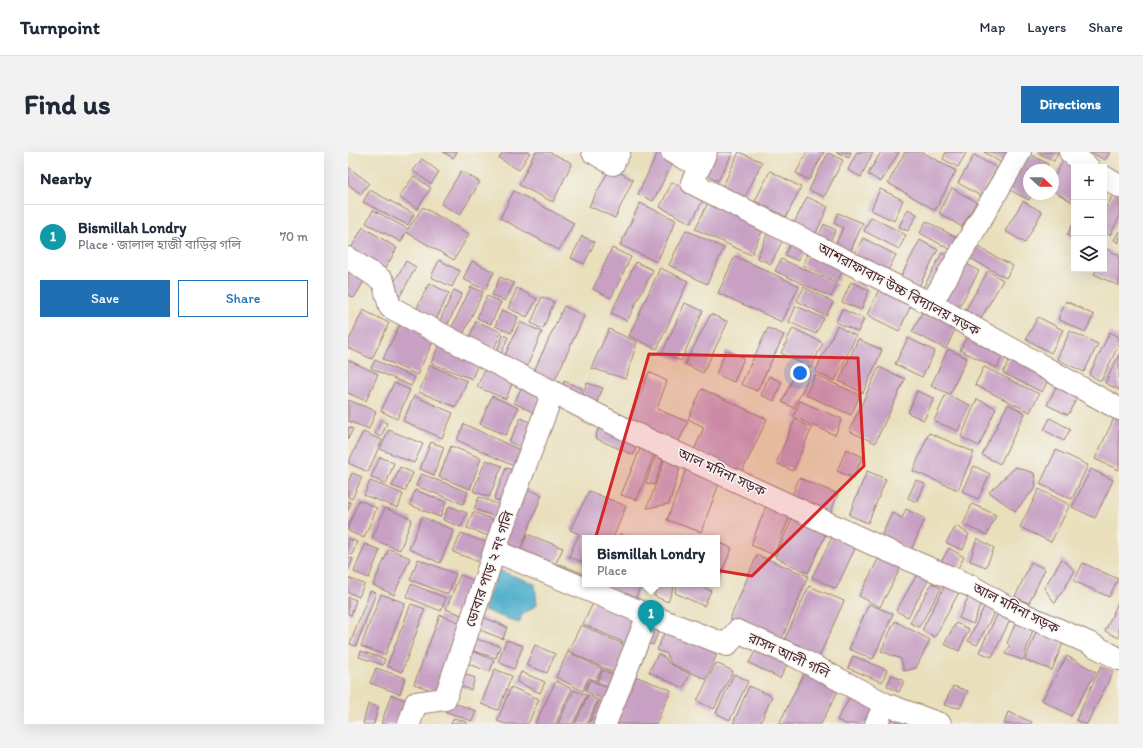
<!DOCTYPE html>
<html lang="en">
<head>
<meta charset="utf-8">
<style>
  body { margin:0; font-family:Itim,"Noto Sans Bengali",sans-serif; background:#f2f2f3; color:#1f2937 }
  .controls { position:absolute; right:12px; top:12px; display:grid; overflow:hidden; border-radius:0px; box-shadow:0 4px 16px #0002 }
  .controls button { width:36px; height:36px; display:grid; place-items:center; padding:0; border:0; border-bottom:1px solid #e0e1e3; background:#fff; color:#1f2937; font:20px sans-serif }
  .compass { position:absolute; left:675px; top:12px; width:36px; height:36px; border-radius:50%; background:#fff; box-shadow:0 4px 16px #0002; rotate:112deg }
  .you { position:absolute; left:452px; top:221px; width:14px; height:14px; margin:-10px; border:3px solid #fff; border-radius:50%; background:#1a73e8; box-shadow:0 0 0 6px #1a73e833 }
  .badge { display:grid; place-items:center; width:26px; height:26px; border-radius:50%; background:#1f6fb2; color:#fff; font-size:13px; font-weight:700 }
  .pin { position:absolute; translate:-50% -33px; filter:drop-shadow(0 1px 2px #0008) }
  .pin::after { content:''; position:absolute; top:21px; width:14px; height:12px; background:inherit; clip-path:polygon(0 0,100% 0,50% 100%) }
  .popup { position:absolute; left:234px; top:383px; width:138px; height:52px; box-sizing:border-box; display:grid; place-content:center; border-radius:0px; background:#fff; filter:drop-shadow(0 1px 3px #0005); font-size:13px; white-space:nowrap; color:#747a83 }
  .popup b { font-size:15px; color:#1f2937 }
  .popup::after { content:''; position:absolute; left:50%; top:100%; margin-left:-8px; border:8px solid transparent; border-top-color:#fff }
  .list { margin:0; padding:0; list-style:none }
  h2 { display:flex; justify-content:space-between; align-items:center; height:52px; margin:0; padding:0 16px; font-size:17px }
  h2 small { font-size:13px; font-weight:400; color:#747a83 }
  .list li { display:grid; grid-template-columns:26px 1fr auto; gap:12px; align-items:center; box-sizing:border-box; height:64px; padding:0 16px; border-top:1px solid #e0e1e3 }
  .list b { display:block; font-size:15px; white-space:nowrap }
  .list p { margin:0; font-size:13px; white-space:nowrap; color:#747a83 }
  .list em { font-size:13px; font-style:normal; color:#747a83 }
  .actions { display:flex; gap:8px; padding:12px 16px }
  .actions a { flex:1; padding:9px 0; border:1px solid #1f6fb2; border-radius:0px; text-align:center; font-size:14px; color:#1f6fb2 }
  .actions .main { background:#1f6fb2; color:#fff }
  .icon { flex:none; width:22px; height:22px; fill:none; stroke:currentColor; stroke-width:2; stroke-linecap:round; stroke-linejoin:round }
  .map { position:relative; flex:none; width:771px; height:572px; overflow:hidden; border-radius:0px }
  header { display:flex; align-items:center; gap:24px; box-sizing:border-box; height:56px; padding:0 20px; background:#fff; border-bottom:1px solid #e0e1e3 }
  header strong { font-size:19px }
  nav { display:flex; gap:22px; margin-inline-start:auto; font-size:14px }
  .intro { display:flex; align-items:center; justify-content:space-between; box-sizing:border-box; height:96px; padding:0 24px }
  h1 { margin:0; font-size:28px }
  .button { padding:10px 18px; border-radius:0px; background:#1f6fb2; color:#fff; font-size:14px; font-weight:700 }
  main { display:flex; gap:24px; padding:0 24px }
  aside { flex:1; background:#fff; border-radius:0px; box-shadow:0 4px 16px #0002 }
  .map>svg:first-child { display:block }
  .water { fill:#4baeca; stroke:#4a667a }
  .building { fill:#c7a0c4 }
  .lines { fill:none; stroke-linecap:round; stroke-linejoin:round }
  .street-casing { stroke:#9a7f73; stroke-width:24 }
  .street { stroke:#fff; stroke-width:22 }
  .marked { fill:#d62828; fill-opacity:0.2; stroke:#d62828; stroke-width:3; stroke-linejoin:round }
  .labels { text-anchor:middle; stroke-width:3; stroke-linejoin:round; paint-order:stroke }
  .street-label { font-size:14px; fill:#4a1f2b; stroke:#f6f6f2 }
</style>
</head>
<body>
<header>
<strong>Turnpoint</strong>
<nav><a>Map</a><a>Layers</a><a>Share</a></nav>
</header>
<div class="intro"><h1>Find us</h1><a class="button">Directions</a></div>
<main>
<aside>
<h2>Nearby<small></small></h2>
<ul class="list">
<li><span class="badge" style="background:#0f9aa8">1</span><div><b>Bismillah Londry</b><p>Place · জালাল হাজী বাড়ির গলি</p></div><em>70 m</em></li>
</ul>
<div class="actions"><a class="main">Save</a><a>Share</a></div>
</aside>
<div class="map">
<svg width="771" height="572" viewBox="0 0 771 572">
  <rect width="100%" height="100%" fill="#f6f6f2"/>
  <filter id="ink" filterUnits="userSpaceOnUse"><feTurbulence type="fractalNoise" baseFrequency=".025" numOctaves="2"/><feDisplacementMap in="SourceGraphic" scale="8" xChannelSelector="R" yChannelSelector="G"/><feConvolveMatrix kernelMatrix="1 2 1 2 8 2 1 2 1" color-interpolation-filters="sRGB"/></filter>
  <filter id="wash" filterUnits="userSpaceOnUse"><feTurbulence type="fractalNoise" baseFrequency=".012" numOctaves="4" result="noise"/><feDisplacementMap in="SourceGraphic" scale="16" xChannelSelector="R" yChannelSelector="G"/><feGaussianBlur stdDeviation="0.9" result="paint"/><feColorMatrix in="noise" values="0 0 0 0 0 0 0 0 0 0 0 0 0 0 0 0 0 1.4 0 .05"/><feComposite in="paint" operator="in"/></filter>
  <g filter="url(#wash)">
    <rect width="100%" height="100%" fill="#e9dfbb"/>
    <path class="water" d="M150 418 187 432 189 453 174 463 171 471 136 458Z"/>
    <g id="blocks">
      <g class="building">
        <path d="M95 0H109L105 6Z"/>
        <path d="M155 0H182L171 18 151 6Z"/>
        <path d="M187 0H201L224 11 205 50 171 33Z"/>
        <path d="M310 0 326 8 305 49 290 42Z"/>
        <path d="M365 0H385L370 29 355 20Z"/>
        <path d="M391 0 414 10 397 45 375 34Z"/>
        <path d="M459 0H476L461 28 448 21Z"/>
        <path d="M488 0H503L501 6Z"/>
        <path d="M509 0H525L513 25 500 18Z"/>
        <path d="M533 0H551L533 30 520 22Z"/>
        <path d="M557 0H574L608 19 587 58 540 31Z"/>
        <path d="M598 0H616L618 1 610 15 595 7Z"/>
        <path d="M636 0H661L655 12Z"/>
        <path d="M689 0H710L706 9Z"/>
        <path d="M742 0H762L757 8Z"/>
        <path d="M480 1 495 8 476 45 461 38Z"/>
        <path d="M680 1 700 12 697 18H681V42H684L681 48 660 37Z"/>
        <path d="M626 3 649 16 633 44 610 31Z"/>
        <path d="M74 7 91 20 83 32 65 19Z"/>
        <path d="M716 7 726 15V51L705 39V27Z"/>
        <path d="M0 15 21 31 13 42 0 32Z"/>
        <path d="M263 15 285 28 267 66 241 54Z"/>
        <path d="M113 19 132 30 112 63 93 52Z"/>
        <path d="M422 19 453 35 438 65 407 49Z"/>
        <path d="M66 24 83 36 69 57 51 45Z"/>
        <path d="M324 30 356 46 343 71 312 55Z"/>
        <path d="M604 36 628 50 614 75 591 61Z"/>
        <path d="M532 37 555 48 546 69 523 58Z"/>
        <path d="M22 38 66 62 60 73 15 50Z"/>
        <path d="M768 38 771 39V66L762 83 756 80V59Z"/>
        <path d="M166 39 226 71 211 98 152 66Z"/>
        <path d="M459 45 480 55 467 83 445 73Z"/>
        <path d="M361 49 416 75 403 103 347 77Z"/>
        <path d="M675 49 694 60 677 91 657 79Z"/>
        <path d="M292 51 328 68 309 110 272 93Z"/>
        <path d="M75 55 121 82 106 108 58 80 53 90 18 71 25 58 60 77Z"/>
        <path d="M560 57 569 62 560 79 551 75Z"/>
        <path d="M490 61 515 71 502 100 487 93 495 76 486 71Z"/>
        <path d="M523 65 558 83 551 97 516 79Z"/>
        <path d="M578 69 613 88 607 100 572 81Z"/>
        <path d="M726 70V87L719 83Z"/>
        <path d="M476 72 488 78 482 89 471 84Z"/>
        <path d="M15 75 49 96 35 120 1 100Z"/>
        <path d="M338 78 376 96 359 132 321 113Z"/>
        <path d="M421 78 436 85 423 112 409 106Z"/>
        <path d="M771 79V91L766 88Z"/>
        <path d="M234 84 247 90 236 112 223 106Z"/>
        <path d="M515 86 548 103 538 122 505 105Z"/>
        <path d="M572 88 590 98 570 136 552 126Z"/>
        <path d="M442 92 455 98 450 109 437 103Z"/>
        <path d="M628 94 665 114 658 126 622 106Z"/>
        <path d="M264 96 283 105 263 146 245 137Z"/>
        <path d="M759 97 771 104V134L746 122 749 117H756V104Z"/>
        <path d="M462 99 496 116 489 130 455 113Z"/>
        <path d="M594 101 602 105 583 140 575 136Z"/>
        <path d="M387 104 451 134 434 170 370 141Z"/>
        <path d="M433 107 489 132 483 145 427 119Z"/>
        <path d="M91 108 112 119 104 135 83 125Z"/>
        <path d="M58 109 68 115 50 148 39 143Z"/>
        <path d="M124 109 146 120 137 138 115 127Z"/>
        <path d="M614 109 631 119 610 157 592 147Z"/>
        <path d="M288 110 305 118 279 169 263 161Z"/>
        <path d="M0 114 19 124 6 146 0 143Z"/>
        <path d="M312 116 340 129 309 197 281 184Z"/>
        <path d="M640 119 655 128 632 168 617 159Z"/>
        <path d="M152 125 166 131 157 149 144 143Z"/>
        <path d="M503 130 521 138 513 158 494 150Z"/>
        <path d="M81 131 101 141 86 172 66 162Z"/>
        <path d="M533 133 565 149 551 179 519 163Z"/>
        <path d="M123 135 135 140 115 183 103 177Z"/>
        <path d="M456 135 485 150 478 164 449 149Z"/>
        <path d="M169 136 189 147 179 165 160 156Z"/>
        <path d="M106 138 114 142 98 176 90 173Z"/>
        <path d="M139 144 153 150 143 172 129 166Z"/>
        <path d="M194 145 206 150 195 177 183 171Z"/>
        <path d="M718 149 746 163 737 180 710 167Z"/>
        <path d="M337 151 355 159 333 209 314 201Z"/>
        <path d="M216 154 236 164 206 230 185 221Z"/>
        <path d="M448 154 476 166 468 182 441 170Z"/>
        <path d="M494 157 516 167 510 180 488 170Z"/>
        <path d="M576 157 609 173 598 197 564 180Z"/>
        <path d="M15 158 41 171 24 207 0 196V190Z"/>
        <path d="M154 158 170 165 163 181 147 174Z"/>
        <path d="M363 162 380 170 355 221 337 212Z"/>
        <path d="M690 165 715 178 703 201 678 187Z"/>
        <path d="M55 166 88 183 69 223 35 207Z"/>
        <path d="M128 169 153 180 145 199 120 189Z"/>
        <path d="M172 170 194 180 177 219 154 210Z"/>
        <path d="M489 174 508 184 487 229 467 220Z"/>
        <path d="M420 176 436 183 409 239 393 232Z"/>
        <path d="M445 176 475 191 463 216 433 201Z"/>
        <path d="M261 177 289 190 278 227 243 216Z"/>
        <path d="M722 179 750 192 736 220 709 207Z"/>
        <path d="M762 180 771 185V192L753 229 741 223Z"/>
        <path d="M155 183 160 185 152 205 147 204Z"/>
        <path d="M620 183 656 200 649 216 612 198Z"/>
        <path d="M94 186 132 206 124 227 83 211Z"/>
        <path d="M560 186 587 199 574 225 547 212Z"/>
        <path d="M510 187 534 198 515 241 491 229Z"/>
        <path d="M600 197 619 206 602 242 583 234Z"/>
        <path d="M378 198 396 206 386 230 368 222Z"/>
        <path d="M664 202 703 222 694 240 655 221Z"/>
        <path d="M771 203V238L757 231Z"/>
        <path d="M0 208 30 222 18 249 0 241Z"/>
        <path d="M27 208 67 226 63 234 23 216Z"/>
        <path d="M82 213 119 229 108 255 71 240Z"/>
        <path d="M138 215 166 227 158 247 129 235Z"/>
        <path d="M450 215 463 220 446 256 434 250Z"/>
        <path d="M531 215 557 227 527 291 501 279Z"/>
        <path d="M636 215 691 242 682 260 627 233Z"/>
        <path d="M301 220 319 229 309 257 340 270 327 297 278 275Z"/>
        <path d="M467 223 512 243 503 263 458 243Z"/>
        <path d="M421 224 434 230 426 249 413 243Z"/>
        <path d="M216 229 235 237 231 248 213 240Z"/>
        <path d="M176 230 201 242 191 263 166 251Z"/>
        <path d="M46 231 62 238 49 267 33 259Z"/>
        <path d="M239 231 255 236 247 254 233 249Z"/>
        <path d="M710 231 731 242 720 263 699 253Z"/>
        <path d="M354 237 419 267 394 320 346 298 356 275 340 267Z"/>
        <path d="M569 239 586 246 576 268 560 261Z"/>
        <path d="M598 242 622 253 610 279 586 269Z"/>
        <path d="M66 244 105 261 94 286 55 269Z"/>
        <path d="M144 244 170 256 158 283 132 272Z"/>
        <path d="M629 247 648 256 631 294 613 285Z"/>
        <path d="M0 248 28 259 21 277 0 269Z"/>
        <path d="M452 249 494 267 487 283 445 265Z"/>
        <path d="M660 252 677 261 652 312 634 303Z"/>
        <path d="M767 264 771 266V318L747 307Z"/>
        <path d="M173 266 188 273 177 297 161 290Z"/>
        <path d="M702 266 722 277 716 289 696 278Z"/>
        <path d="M33 268 39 271 33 285 27 282Z"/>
        <path d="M447 268 464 276 445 319 428 311Z"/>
        <path d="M116 272 176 300 168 315 109 288Z"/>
        <path d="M252 273 291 288 285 303 247 286Z"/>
        <path d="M0 275 5 277 0 287Z"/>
        <path d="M41 278 75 292 66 311 32 297Z"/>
        <path d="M15 280 34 288 20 320 0 311Z"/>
        <path d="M581 281 626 300 610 338 565 319Z"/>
        <path d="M83 290 96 295 86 323 72 317Z"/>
        <path d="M294 292 308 298 289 348 273 343Z"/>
        <path d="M103 294 133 306 122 337 91 325Z"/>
        <path d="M498 297 515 305 505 326 489 319Z"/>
        <path d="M708 298 740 313 724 347 692 332Z"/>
        <path d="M308 304 315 308 306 333 298 331Z"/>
        <path d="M32 305 46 311 38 332 23 325Z"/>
        <path d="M317 307 333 313 321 352 299 356Z"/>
        <path d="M138 308 154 314 141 345 125 339Z"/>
        <path d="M339 314 373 326 353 380 319 368Z"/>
        <path d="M626 314 642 322 630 347 614 339Z"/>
        <path d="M52 315 65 321 57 339 44 334Z"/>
        <path d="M668 315 686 321 688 335 667 359 641 340Z"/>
        <path d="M158 316 169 319 156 351 146 347Z"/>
        <path d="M743 317 765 328 747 366 724 355Z"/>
        <path d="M519 319 538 327 520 371 501 363Z"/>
        <path d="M4 321 14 325 4 347 0 345V330Z"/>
        <path d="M73 322 120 340 115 352 68 334Z"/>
        <path d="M451 326 490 342 481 364 442 348Z"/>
        <path d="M568 328 577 332 569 350 560 346Z"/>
        <path d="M22 329 55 342 50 356 16 343Z"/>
        <path d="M172 334 194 343 171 400 149 391Z"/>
        <path d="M691 337 722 353 703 390 672 375Z"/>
        <path d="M67 338 98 350 92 365 62 353Z"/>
        <path d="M241 339 278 354 265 386H237V411L221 405 231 382 222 378Z"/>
        <path d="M131 345 157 355 153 367 126 357Z"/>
        <path d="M11 348 29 356 16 386 0 379V375Z"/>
        <path d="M0 349 3 351 0 359Z"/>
        <path d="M420 349 444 359 426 403 403 393Z"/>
        <path d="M624 352 648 363 639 383 615 373Z"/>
        <path d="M101 354 119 361 113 375 95 368Z"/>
        <path d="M37 356 64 367 52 398 24 387Z"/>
        <path d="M558 357 577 367 563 398 533 385 544 361 554 366Z"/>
        <path d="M448 358 482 373 460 421 427 405Z"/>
        <path d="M125 360 152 370 146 386 119 376Z"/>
        <path d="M74 365 106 378 92 411 61 397Z"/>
        <path d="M608 374 621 382 615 398 598 391Z"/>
        <path d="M487 379 510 390 488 437 464 425Z"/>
        <path d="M113 381 144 393 137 412 105 400Z"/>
        <path d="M179 382 215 396 204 419 170 408Z"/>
        <path d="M272 382 283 386H271Z"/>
        <path d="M0 386 9 390 4 403 0 402Z"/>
        <path d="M629 386 646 396 638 415 622 409Z"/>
        <path d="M369 390 384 396 369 431Z"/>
        <path d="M17 392 32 398 21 426 6 420Z"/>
        <path d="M601 396 616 405 608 420 592 412Z"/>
        <path d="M41 397 62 406 46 443 25 433Z"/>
        <path d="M534 400 555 411 532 455 511 444Z"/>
        <path d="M409 403 460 424 433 489 382 467Z"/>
        <path d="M0 405 5 407 0 419Z"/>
        <path d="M70 407 108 422 100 442 62 428Z"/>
        <path d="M714 407 727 419 707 451 696 436Z"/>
        <path d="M683 410 697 417 681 451 667 445Z"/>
        <path d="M735 411 770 427 761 445 726 429Z"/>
        <path d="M211 412 236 422 231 433 207 422Z"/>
        <path d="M570 421 581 427 560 465 548 459Z"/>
        <path d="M112 423 135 432 121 466 98 457Z"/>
        <path d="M0 426 16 432 11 445 0 440Z"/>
        <path d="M584 431 593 436 571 475 562 471Z"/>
        <path d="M63 432 98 446 93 459 58 445Z"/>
        <path d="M253 432H293L284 456Z"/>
        <path d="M311 432H327L320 450 306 444Z"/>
        <path d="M330 432H349L363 439 356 454 327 441Z"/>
        <path d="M597 433 611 440 587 485 574 478Z"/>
        <path d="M461 434 496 449 470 507 435 491Z"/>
        <path d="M22 439 28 441 8 494 2 492Z"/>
        <path d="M33 442 57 451 37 503 13 494Z"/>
        <path d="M249 443 297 464 284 494 235 472Z"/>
        <path d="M621 443 634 449 625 472 611 466Z"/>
        <path d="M0 445 8 448 3 463 0 462Z"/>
        <path d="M771 448V486L757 479Z"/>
        <path d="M638 451 648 457 629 493 620 489Z"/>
        <path d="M63 452 77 457 54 520 39 514Z"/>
        <path d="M521 452 545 462 525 507 501 497Z"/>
        <path d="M652 457 665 462 644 505 631 500Z"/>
        <path d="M92 463 119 473 94 542 66 532Z"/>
        <path d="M671 463 687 471 675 508 657 502 662 494 659 491Z"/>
        <path d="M132 464 159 475 155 487 127 476Z"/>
        <path d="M301 468 313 473 305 493 293 489Z"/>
        <path d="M547 469 582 488 568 516 556 519 553 507 533 499Z"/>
        <path d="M608 471 621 477 611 499 596 492Z"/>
        <path d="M233 473 283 496 271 523 220 499Z"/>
        <path d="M319 474 372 495 358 527 323 512 319 502 309 498Z"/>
        <path d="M688 480 715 491 704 518 677 508Z"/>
        <path d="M125 486 152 494 148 506 122 498Z"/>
        <path d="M158 488 175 494 166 517 150 510Z"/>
        <path d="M187 493 207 502 199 521 178 513Z"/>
        <path d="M410 494 441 509 432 526 401 511Z"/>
        <path d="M121 498 146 508 142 520 116 510Z"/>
        <path d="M13 499 37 507 35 513 11 505Z"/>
        <path d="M220 500 254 517 248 529 241 526 235 539 208 525Z"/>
        <path d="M310 502 318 506 320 511 342 522 335 536 301 520Z"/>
        <path d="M505 504 539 518 534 530 500 516Z"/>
        <path d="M719 504 748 520 723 564 694 548Z"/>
        <path d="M368 511 385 519 366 557 349 549Z"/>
        <path d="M460 513 493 533 473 572H431Z"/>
        <path d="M753 514 765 520 739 572H736L728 568Z"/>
        <path d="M28 516 57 526 52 542 22 531Z"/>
        <path d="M147 517 164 524 150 558 133 552Z"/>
        <path d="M255 518 270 525 265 537 249 530Z"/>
        <path d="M173 520 197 530 192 541 169 530Z"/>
        <path d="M114 521 127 526 123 538 109 533Z"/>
        <path d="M386 522 400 529 382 568 368 561Z"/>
        <path d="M284 523 323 538 308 572H270L263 569Z"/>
        <path d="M544 523 556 529 551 540 539 534Z"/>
        <path d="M242 528 264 538 259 549 237 539Z"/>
        <path d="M208 529 224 537 208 572H187Z"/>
        <path d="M401 534 424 544 412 572H385Z"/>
        <path d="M605 534 620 539 612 556 596 553Z"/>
        <path d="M163 535 191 547 180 572H157L149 569Z"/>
        <path d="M226 538 239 543 225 572H210Z"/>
        <path d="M505 540 530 556 522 572H498L489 568Z"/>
        <path d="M43 543 65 550 58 572H33Z"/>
        <path d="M240 543 250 548 239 572H227Z"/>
        <path d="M251 548 263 553 255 572H241Z"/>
        <path d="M100 549 128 559 124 569 96 559Z"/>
        <path d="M20 552 30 555 26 572H15Z"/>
        <path d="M540 556 570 572H533Z"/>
        <path d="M660 560 684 570 683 572H656Z"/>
        <path d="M106 566 119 570 118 572H103Z"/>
      </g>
    </g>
  </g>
  <g filter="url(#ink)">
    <use href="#blocks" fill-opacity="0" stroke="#9a7f73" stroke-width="1"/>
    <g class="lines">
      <g class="street-casing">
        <g id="street">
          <path d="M245 0 265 12 271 0"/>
          <path d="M324 0 352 14"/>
          <path d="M358 0 344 31 583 152 771 257"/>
          <path d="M722 0 740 15"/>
          <path d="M756 25 771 34"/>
          <path d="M0 106 35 129 42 155 140 207 279 278 529 394 623 434 659 455 741 491 771 507"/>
          <path d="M583 152 672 0"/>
          <path d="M147 399 300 463 379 493 389 479 447 504 537 552 528 572"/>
          <path d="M537 552 592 572"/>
          <path d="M61 572 68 551 97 547 159 362 205 240"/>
          <path d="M257 572 300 463"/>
        </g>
      </g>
      <use href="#street" class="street"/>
    </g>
  </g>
  <path class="marked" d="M301 202 510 206 516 314 404 424 244 398Z"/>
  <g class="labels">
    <g class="street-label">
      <text transform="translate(551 137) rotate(28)" y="5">আশরাফাবাদ উচ্চ বিদ্যালয় সড়ক</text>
      <text transform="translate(374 320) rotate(25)" y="5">আল মদিনা সড়ক</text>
      <text transform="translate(141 417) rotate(-71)" y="5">ডোবার পাড় ২ নং গলি</text>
      <text transform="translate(668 456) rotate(27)" y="5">আল মদিনা সড়ক</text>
      <text transform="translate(441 503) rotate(25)" y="5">রাসদ আলী গলি</text>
    </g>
  </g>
</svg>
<div class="controls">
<button>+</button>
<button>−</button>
<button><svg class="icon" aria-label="layers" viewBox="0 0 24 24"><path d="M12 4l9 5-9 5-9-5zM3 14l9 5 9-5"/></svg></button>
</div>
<svg class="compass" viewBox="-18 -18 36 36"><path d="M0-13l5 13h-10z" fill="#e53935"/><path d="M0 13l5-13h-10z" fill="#747a83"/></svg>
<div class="you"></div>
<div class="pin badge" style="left:303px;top:481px;background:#0f9aa8">1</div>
<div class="popup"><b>Bismillah Londry</b>Place</div>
</div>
</main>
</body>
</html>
